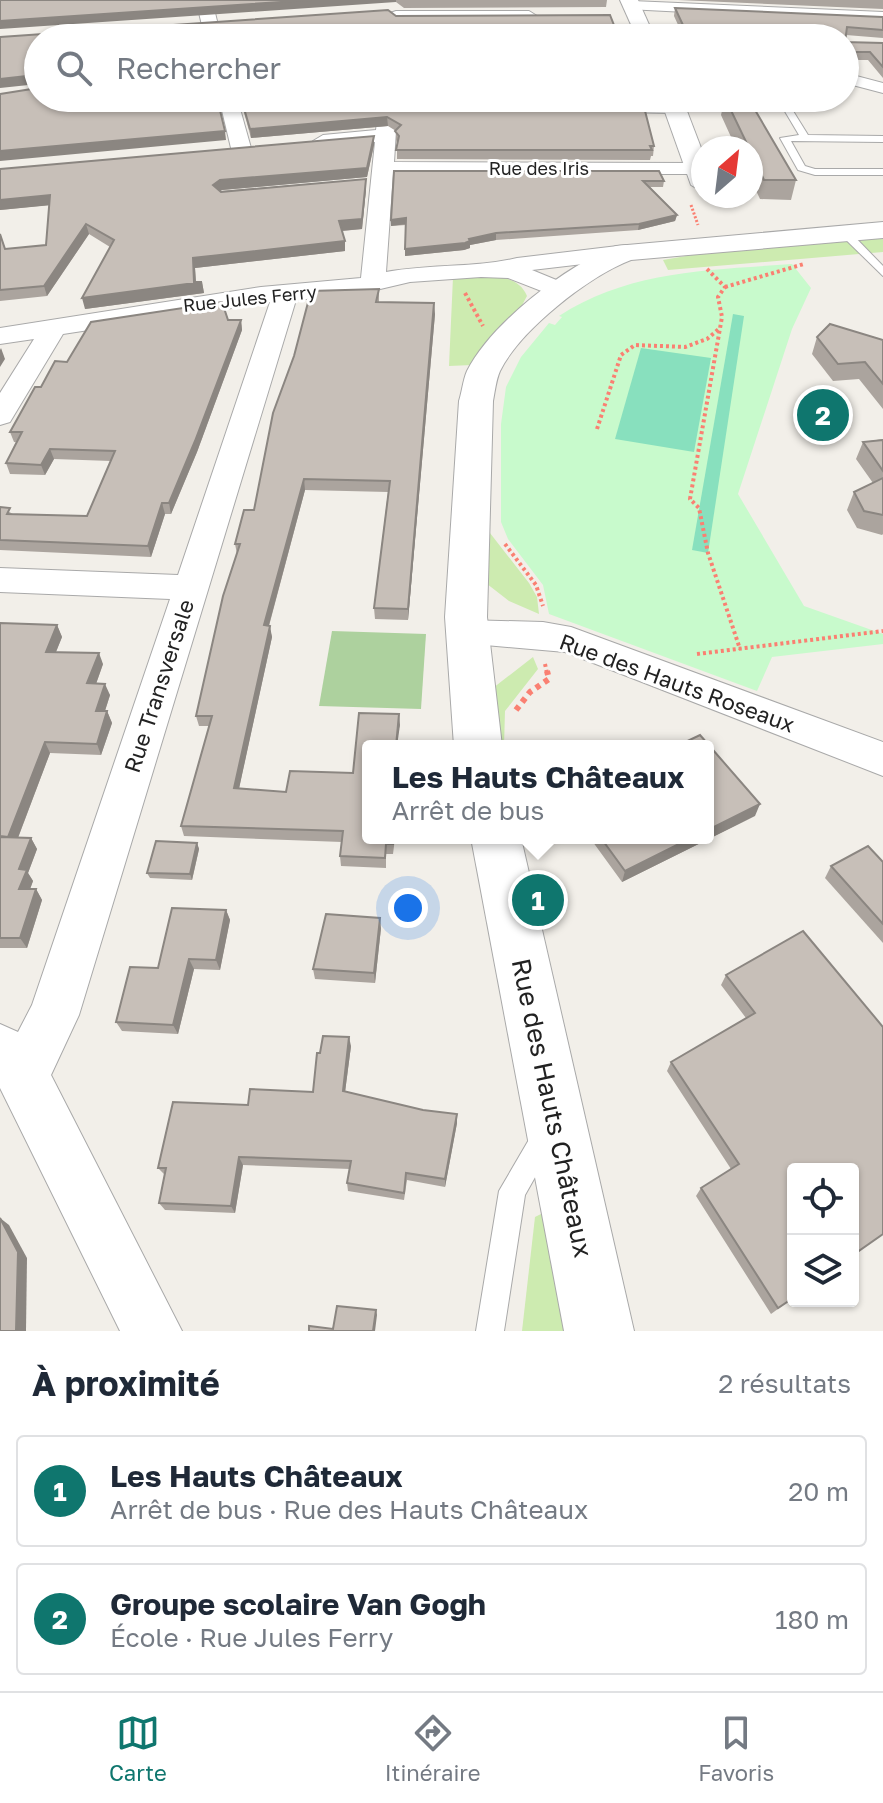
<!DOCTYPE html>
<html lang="fr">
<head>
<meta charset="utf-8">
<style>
  body { margin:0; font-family:"Golos Text",sans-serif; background:#f2f2f3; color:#1f2937 }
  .controls { position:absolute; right:24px; bottom:24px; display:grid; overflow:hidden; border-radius:8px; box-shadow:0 2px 6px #0004 }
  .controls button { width:72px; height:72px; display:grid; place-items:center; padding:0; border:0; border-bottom:2px solid #e0e1e3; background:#fff; color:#1f2937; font:40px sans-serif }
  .compass { position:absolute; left:691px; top:136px; width:72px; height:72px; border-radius:50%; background:#fff; box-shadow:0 2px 6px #0004; rotate:28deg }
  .you { position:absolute; left:408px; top:908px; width:28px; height:28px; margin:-20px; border:6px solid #fff; border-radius:50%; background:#1a73e8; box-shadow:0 0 0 12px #1a73e833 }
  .badge { display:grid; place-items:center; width:52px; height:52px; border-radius:50%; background:#0f766e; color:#fff; font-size:26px; font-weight:700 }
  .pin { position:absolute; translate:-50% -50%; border:4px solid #fff; box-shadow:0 2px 8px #0006 }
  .popup { position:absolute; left:362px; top:740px; width:352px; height:104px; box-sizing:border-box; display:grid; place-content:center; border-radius:8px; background:#fff; filter:drop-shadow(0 2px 6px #0005); font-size:26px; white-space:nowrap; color:#747a83 }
  .popup b { font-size:30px; color:#1f2937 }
  .popup::after { content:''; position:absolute; left:50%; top:100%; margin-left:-16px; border:16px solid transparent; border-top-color:#fff }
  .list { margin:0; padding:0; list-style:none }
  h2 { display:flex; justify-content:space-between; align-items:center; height:104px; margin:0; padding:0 32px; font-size:34px }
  h2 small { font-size:26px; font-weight:400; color:#747a83 }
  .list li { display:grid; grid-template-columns:52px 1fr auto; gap:24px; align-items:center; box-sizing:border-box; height:112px; margin:0 16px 16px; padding:0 16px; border:2px solid #e0e1e3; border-radius:8px }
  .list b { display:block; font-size:30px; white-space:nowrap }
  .list p { margin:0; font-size:26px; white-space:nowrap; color:#747a83 }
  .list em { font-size:26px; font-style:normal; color:#747a83 }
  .icon { flex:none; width:44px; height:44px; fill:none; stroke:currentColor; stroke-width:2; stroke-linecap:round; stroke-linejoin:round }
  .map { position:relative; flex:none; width:883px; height:1331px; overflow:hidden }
  .search { position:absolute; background:#fff; box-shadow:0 2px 6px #0004; left:24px; right:24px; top:24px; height:88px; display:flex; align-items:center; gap:20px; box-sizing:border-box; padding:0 28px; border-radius:44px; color:#747a83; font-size:30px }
  .sheet { height:360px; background:#fff }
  nav { display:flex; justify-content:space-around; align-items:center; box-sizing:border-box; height:112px; border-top:2px solid #e0e1e3; background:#fff; font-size:22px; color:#747a83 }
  nav a { display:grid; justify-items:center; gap:4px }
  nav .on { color:#0f766e }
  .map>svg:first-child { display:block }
  .grass { fill:#cdebb0 }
  .forest { fill:#add19e }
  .park { fill:#c8facc }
  .pitch { fill:#88e0be }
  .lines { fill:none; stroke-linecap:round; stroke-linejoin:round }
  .service-casing { stroke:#a9a9a9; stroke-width:2 }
  .minor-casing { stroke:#a9a9a9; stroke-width:2 }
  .tertiary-casing { stroke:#a9a9a9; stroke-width:2 }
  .path-far2 { stroke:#fa8072; stroke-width:3; stroke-dasharray:2 2; stroke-linecap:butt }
  .path-far1 { stroke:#fa8072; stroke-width:4; stroke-dasharray:3 3; stroke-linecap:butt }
  .path { stroke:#fa8072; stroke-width:6; stroke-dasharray:5 5; stroke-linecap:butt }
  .service { fill:#fff; fill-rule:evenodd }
  .minor { fill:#fff; fill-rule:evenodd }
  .tertiary { fill:#fff; fill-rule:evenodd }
  .wall { fill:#aba49e }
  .shaded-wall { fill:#8b8681 }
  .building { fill:#c7bfb8; stroke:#8b8681; stroke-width:2 }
  .labels { text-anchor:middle; stroke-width:6; stroke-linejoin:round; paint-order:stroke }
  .far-street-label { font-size:18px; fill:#222; stroke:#fff }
  .street-label { font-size:22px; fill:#222; stroke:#fff }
  .near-street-label { font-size:26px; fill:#222; stroke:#fff }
</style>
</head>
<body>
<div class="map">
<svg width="883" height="1331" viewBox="0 0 883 1331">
  <rect width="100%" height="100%" fill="#f2efe9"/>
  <g class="grass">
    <path d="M883 237V252L668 270 663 260 738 247Z"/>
    <path d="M453 277C477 277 516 269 527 296L520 309 472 365 449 366Z"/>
    <path d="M489 496 490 533 529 583 537 597 539 614 509 601 482 580Z"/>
    <path d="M533 657 538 669 505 711 504 746H500L493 688Z"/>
    <path d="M545 1212 564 1331H522L535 1217Z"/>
  </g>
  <path class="forest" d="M332 631 426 634 421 709 319 706Z"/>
  <path class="park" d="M792 264 811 288 792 329 738 494 804 606 883 634V644L772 657 757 691 549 614 543 585 508 539 501 522V424L506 387 521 357 549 323 555 325 562 317 559 316C629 270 711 270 792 264Z"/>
  <g class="pitch">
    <path d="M733 314 744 316 708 553 692 550Z"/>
    <path d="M641 348 711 358 694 452 615 439Z"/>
  </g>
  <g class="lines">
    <g class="service-casing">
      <g id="service">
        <path d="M777 98H785L808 135 883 136V142L791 141 805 166 815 169H883V175H815L798 170 780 138 799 135Z"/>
        <path d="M841 231H849L883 266V276L841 235Z"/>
        <path d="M543 1127 552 1131 556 1140 525 1195 504 1331H476L499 1191 534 1131Z"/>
      </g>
    </g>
    <g class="minor-casing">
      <g id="minor">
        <path d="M196 0H212L221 38H205Z"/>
        <path d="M632 1 883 12V22L627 9 624 6Z"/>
        <path d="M396 11H529L537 16 529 21 390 19V13Z"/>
        <path d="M845 73 883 83V93L845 83Z"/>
        <path d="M219 98H237L251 148 248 152 241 154 231 148Z"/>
        <path d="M380 98H398L394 162 697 163 703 164V174H393L386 272C429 264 477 268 517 258L626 245 638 252 626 259 532 270 571 286 575 291 562 299 508 278 481 277 410 282 359 294 296 300 79 1015 51 1075 182 1331H120L0 1088V1024L18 1032 32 1005 170 599 0 592V568L178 575 270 302 63 334 10 422 0 425V393L34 339 0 344V328L261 287 361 278 375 142 323 147 313 141 323 135 376 130Z"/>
        <path d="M575 101H674L683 107 674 113 568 111V103Z"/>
        <path d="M465 620 543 622 571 627 883 742V776L565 652 452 642 447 633 452 624Z"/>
      </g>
    </g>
    <g class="tertiary-casing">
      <g id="tertiary">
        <path d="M620 0H638L655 38H637Z"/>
        <path d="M660 98H682L703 153V192L691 185Z"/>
        <path d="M883 222V238L631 260C589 276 520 330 500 371 496 380 495 391 493 401L487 617 502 746H454L445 617 459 401C462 392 463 380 467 371 492 322 566 266 616 246Z"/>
        <path d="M471 838H521L634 1331H564Z"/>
      </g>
    </g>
    <path class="path-far2" d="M691 205 698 225"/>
    <g class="path-far1">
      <path d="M707 269 725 287 718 297 722 317 690 499 699 508 708 553 740 649"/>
      <path d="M725 287 804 264"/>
      <path d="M465 293 483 326"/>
      <path d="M597 429 621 355 635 345 685 347 707 339 720 328"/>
      <path d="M505 544 536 585 543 606"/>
      <path d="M697 654 883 631"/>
      <path d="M545 664 547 673"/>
    </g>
    <path class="path" d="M516 710 530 692 549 679 547 671"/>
    <use href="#service" class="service"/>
    <use href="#minor" class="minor"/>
    <use href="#tertiary" class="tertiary"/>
  </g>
  <g class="wall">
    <path d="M0 0H607L606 7 404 8 396 2Z"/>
    <path d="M678 0H883V9Z"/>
    <path d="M675 8 883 17V38L846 35 845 42 883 43V78L868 60H845V38H684L674 16Z"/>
    <path d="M240 98H389L381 105 654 146 653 156H651L650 160 397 159V143L396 140V131L388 126 251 138Z"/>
    <path d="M725 98 796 180 791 200 760 199 751 180V148H736L721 115Z"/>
    <path d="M374 136V145L367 177 222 190 220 191 366 179V189L362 229 342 231 345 241V251L195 268 196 282H202L204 293 85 309 110 247 89 234 47 296 0 301V234L5 249 46 245 49 205 0 210V169Z"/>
    <path d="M394 171 664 181 663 187H650L677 215 675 221 638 230 496 240 470 245V248L464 250 405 256 406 225 391 226Z"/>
    <path d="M379 289V302L435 314 408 620 375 619 374 608 388 492 305 490 269 626 272 637 239 788 286 792 353 773 400 725 368 838H395L393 854H386V868L341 866 340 856 342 842 184 836 181 826 209 726H199L196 716 237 554 235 544Z"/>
    <path d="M228 320H241L242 330 197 452 171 514H165L151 557 0 550V507L13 514 87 516 111 461 54 459 45 475 10 474 6 463 16 442H14L10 432 41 387 67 362Z"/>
    <path d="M817 337 883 340V409L859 379 833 381 812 354Z"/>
    <path d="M883 439V534L882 535 857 528 847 510 854 492 873 483 856 459 863 442Z"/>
    <path d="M0 623 57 625 62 637 56 652 103 664 96 684 110 695 105 711H107L112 723 101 755 50 753 18 838H31L37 849 28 873 33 881 30 889H36L42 900 27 948H0Z"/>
    <path d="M755 816 622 882 590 838H708Z"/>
    <path d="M197 843 199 849 192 880 150 878 147 873Z"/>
    <path d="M883 862V943L825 878 831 866Z"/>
    <path d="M226 910 230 920 220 970 194 969 178 1034 122 1031 116 1022Z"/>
    <path d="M381 928 375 983 315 979 313 969Z"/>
    <path d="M803 931 793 1298 771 1314 696 1196 701 1188 731 1169 667 1071 671 1062 746 1018 721 985 726 975Z"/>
    <path d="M351 1046 345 1092 457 1123 445 1187 407 1180 404 1200 348 1191 347 1183 350 1169 243 1165 235 1213 165 1210 159 1203 165 1175 158 1168 248 1105 313 1092Z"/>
  </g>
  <g class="shaded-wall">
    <path d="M311 0H396V2L0 29V21Z"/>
    <path d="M35 75 38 84 0 88V79Z"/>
    <path d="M379 98H389L377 108V99Z"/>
    <path d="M387 117 388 126 251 138 250 129Z"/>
    <path d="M225 131 226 140 0 161V151Z"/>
    <path d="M374 136V145L367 177 222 190 214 195 213 185 220 180Z"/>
    <path d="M366 179V189L362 229 340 231 339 221Z"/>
    <path d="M50 195 52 205 0 210V200Z"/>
    <path d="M677 215 675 221 638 230 639 224Z"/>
    <path d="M406 218 407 224 391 226V220Z"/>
    <path d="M86 224 89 234 47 296 44 286Z"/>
    <path d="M496 233V240L470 245V248L464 250 405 256V249Z"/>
    <path d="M345 241V251L195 268 196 283 202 282 204 293 85 309 82 298 193 258Z"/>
    <path d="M434 303 435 314 408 620V609Z"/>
    <path d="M241 320 242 330 197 452 171 514 169 503Z"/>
    <path d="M1 348 5 359 0 367V350Z"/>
    <path d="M50 449 54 459 45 475 41 465Z"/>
    <path d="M304 479 305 490 266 636 264 625Z"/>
    <path d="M162 503 165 514 151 557 148 546Z"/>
    <path d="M57 625 62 637 51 664 46 652Z"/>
    <path d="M270 626 272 637 237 798 234 788Z"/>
    <path d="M99 653 103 664 92 695 87 683Z"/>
    <path d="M105 684 110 695 101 723 96 711Z"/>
    <path d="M107 711 112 723 101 755 97 744Z"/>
    <path d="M399 714 400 725 397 746H396Z"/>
    <path d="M45 742 50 753 14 848 8 837Z"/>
    <path d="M760 804 755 816 622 882 625 871 691 838H708V830Z"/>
    <path d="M31 838 37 849 28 873 33 881 26 900 19 889V869Z"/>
    <path d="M197 843 199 849 192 880 190 874Z"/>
    <path d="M36 889 42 900 27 948 20 938Z"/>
    <path d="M226 910 230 920 220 970 216 960Z"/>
    <path d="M380 918 381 928 375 983 374 973Z"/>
    <path d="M189 959 194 969 178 1034 173 1025Z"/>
    <path d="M349 1037 351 1046 344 1100 343 1091Z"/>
    <path d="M457 1114V1123L445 1187V1179Z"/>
    <path d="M239 1157 243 1165 235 1213 231 1206Z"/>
    <path d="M0 1218 9 1225 27 1258 26 1331H16Z"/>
    <path d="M376 1310 377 1315 375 1331H373Z"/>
  </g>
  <g class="building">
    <path d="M0 0H311L0 21Z"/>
    <path d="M675 8 883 17V30L847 27 845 42 883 43V67L870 52H845V38H689Z"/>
    <path d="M388 10 396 16 610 15 619 38H38V86L35 75 0 79V37Z"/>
    <path d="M38 88V98H217L225 131 0 151V94Z"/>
    <path d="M241 98H379L377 99 382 105 644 107 654 146H650L652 150H396L399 136 395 131 401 125 387 117 250 129Z"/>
    <path d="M725 98H748L796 180H764L751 152V148H749Z"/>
    <path d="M374 136 367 168 220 180 213 185 221 192 366 179 362 219 339 221 345 241 193 258 194 282H202L82 298 114 240 86 224 44 286 0 290V234L5 249 46 245 50 195 0 200V169Z"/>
    <path d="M394 171H659L664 181H643L677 215 639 224 496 233 469 239 470 241 465 243 405 249 406 218 391 220Z"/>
    <path d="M379 289 376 302 434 303 408 609 374 608 390 481 304 479 264 625 270 626 234 788 286 792 290 771 353 773 359 713 399 714 396 746H368V838H393V844H386L385 858 340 856 343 831 181 826 212 716H196L223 596 240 544H235L244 510H254L273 413 294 356 311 291Z"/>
    <path d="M222 302 228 320H241L195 441 169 503H162L148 546 0 540V507L10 508 7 514 87 516 115 451 50 449 41 465 6 463 22 432H10L35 387H41L55 361 67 362 91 322Z"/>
    <path d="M830 324 883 340V384L865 362 838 364 817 337Z"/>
    <path d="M883 440V471L863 442Z"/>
    <path d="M883 478V515L864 511 854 492Z"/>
    <path d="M0 623 57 625 46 652 99 653 87 683 105 684 96 711H107L97 744 45 742 8 837 0 836Z"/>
    <path d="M700 735 760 804 708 830V746H677Z"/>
    <path d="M0 837 31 838 19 869 27 870 19 889H36L20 938H0Z"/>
    <path d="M601 838H691L625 871Z"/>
    <path d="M156 841 197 843 190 874 147 873Z"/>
    <path d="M868 846 883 862V924L831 866Z"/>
    <path d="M172 908 226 910 216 960 189 959 173 1025 116 1022 130 967 158 968Z"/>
    <path d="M326 914 380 918 374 973 313 969Z"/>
    <path d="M803 931 883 1027V1234L853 1255V1169H793V1298L778 1308 701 1188 739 1164 671 1062 755 1013 726 975Z"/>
    <path d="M323 1036 349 1037 343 1091 423 1110 457 1114 445 1179 406 1173 404 1193 347 1183 351 1161 239 1157 231 1206 159 1203 166 1168H158L173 1102 248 1105 250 1089 313 1092 317 1053H320Z"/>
    <path d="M0 1218 18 1252 16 1331H0Z"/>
    <path d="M337 1306 376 1310 373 1331H309V1326L333 1329Z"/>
  </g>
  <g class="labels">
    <g class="far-street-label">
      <text x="539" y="175">Rue des Iris</text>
      <text transform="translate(250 299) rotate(-6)" y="6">Rue Jules Ferry</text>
    </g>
    <g class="street-label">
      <text transform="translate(677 683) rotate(20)" y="8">Rue des Hauts Roseaux</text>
      <text transform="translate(159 686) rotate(-72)" y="8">Rue Transversale</text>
    </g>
    <g class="near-street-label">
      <text transform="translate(552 1108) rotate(78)" y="9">Rue des Hauts Châteaux</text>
    </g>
  </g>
</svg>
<div class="controls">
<button><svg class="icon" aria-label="locate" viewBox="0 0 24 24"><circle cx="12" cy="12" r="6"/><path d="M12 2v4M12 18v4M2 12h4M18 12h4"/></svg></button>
<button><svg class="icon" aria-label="layers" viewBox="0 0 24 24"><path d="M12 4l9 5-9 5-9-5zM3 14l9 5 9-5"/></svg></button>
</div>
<svg class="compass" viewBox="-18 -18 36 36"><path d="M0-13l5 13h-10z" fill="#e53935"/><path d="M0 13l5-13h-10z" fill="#747a83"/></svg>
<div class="you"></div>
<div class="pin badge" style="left:538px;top:900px">1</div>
<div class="popup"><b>Les Hauts Châteaux</b>Arrêt de bus</div>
<div class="pin badge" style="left:823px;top:415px">2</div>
<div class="search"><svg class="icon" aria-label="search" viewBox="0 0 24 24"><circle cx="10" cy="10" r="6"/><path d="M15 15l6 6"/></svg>Rechercher</div>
</div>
<section class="sheet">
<h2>À proximité<small>2 résultats</small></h2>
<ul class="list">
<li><span class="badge">1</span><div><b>Les Hauts Châteaux</b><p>Arrêt de bus · Rue des Hauts Châteaux</p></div><em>20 m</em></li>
<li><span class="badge">2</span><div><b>Groupe scolaire Van Gogh</b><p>École · Rue Jules Ferry</p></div><em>180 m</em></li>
</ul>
</section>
<nav>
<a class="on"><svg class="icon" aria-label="map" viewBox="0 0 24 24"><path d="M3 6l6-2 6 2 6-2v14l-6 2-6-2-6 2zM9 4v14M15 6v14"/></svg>Carte</a>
<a><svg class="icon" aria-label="directions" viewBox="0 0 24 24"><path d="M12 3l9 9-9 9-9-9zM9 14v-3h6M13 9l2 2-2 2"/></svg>Itinéraire</a>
<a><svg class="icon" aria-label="saved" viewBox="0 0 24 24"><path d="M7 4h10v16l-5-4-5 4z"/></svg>Favoris</a>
</nav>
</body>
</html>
